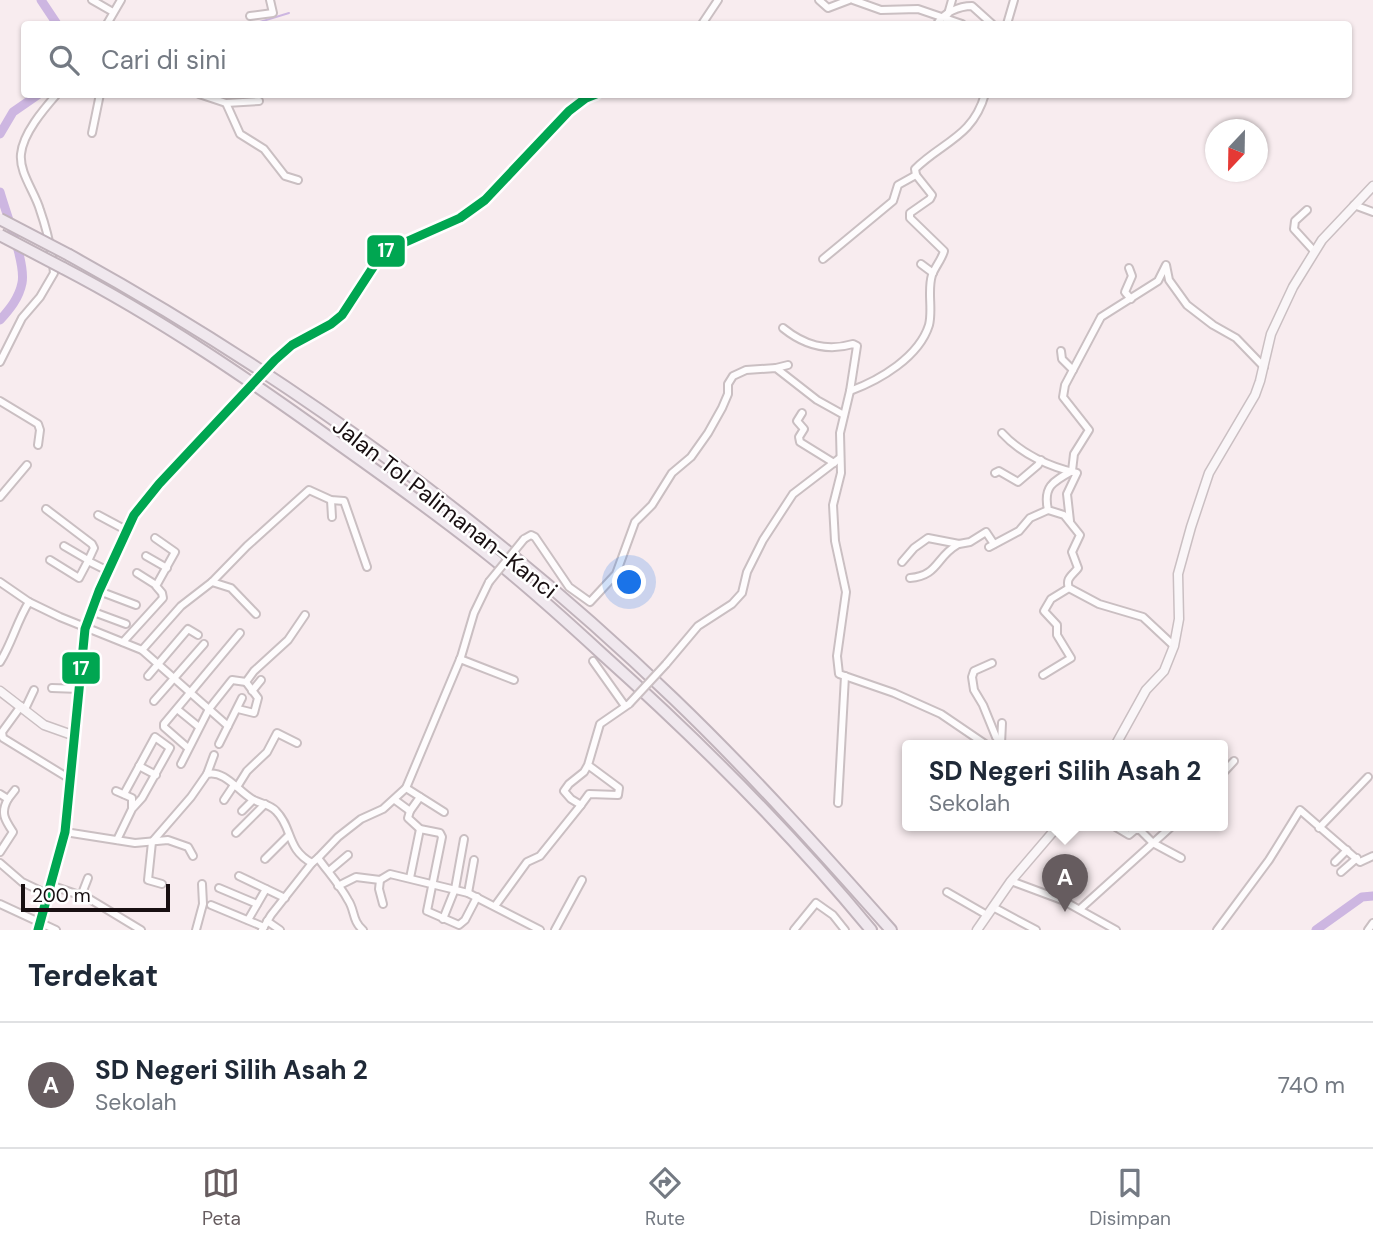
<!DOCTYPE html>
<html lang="id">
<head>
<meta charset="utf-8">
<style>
  body { margin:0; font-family:"DM Sans",sans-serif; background:#f2f2f3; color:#1f2937 }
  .compass { position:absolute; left:1205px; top:119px; width:63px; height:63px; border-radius:50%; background:#fff; box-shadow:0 2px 5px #0004; rotate:202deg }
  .scale { position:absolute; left:21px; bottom:18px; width:149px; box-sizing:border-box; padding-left:7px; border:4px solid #180f11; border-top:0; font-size:19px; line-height:24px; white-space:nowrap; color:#180f11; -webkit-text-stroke:5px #fff; paint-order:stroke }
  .you { position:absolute; left:630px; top:583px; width:24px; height:24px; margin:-18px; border:5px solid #fff; border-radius:50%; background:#1a73e8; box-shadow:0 0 0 10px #1a73e833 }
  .badge { display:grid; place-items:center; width:46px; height:46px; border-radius:50%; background:#665c5f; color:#fff; font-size:23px; font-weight:700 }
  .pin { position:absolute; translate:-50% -58px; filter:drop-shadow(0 2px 4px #0008) }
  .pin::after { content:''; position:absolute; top:37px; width:24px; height:21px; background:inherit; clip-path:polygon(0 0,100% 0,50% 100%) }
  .popup { position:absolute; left:902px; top:740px; width:326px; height:91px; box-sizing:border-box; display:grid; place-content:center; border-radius:7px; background:#fff; filter:drop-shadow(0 2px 5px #0005); font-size:23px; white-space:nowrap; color:#747a83 }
  .popup b { font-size:26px; color:#1f2937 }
  .popup::after { content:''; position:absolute; left:50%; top:100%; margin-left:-14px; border:14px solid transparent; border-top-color:#fff }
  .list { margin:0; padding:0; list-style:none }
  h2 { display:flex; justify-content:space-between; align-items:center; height:91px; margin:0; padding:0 28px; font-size:30px }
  h2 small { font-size:23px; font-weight:400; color:#747a83 }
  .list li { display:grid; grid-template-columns:46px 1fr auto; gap:21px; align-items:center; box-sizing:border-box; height:126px; padding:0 28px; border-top:2px solid #e0e1e3 }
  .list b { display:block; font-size:26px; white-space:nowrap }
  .list p { margin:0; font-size:23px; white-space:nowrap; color:#747a83 }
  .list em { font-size:23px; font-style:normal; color:#747a83 }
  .icon { flex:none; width:38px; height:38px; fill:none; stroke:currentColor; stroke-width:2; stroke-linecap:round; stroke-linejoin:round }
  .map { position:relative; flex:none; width:1373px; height:930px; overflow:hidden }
  .search { position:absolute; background:#fff; box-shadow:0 2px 5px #0004; left:21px; right:21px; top:21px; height:77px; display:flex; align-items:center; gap:18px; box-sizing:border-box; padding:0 24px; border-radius:7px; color:#747a83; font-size:26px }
  .sheet { height:217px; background:#fff }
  nav { display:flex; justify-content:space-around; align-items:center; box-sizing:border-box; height:98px; border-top:2px solid #e0e1e3; background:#fff; font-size:19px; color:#747a83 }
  nav a { display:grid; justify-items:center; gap:4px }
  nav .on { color:#665c5f }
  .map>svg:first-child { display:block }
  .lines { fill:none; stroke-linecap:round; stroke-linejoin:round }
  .stream { stroke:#cdb6e1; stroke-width:2 }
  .river { stroke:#cdb6e1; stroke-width:9 }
  .street-casing { stroke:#cabfc2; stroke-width:10 }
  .secondary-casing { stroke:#cabfc2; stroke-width:11 }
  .highway-casing { stroke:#c0b3bb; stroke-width:14 }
  .street { stroke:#fefcfd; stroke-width:6 }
  .secondary { stroke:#faf6f8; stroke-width:8 }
  .highway { stroke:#f0e8ee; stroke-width:10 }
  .street-bridge-casing { stroke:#cabfc2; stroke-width:10; stroke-linecap:butt }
  .secondary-bridge-casing { stroke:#cabfc2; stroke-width:11; stroke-linecap:butt }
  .highway-bridge-casing { stroke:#c0b3bb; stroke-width:14; stroke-linecap:butt }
  .street-bridge { stroke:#fefcfd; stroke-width:6 }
  .secondary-bridge { stroke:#faf6f8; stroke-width:8 }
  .highway-bridge { stroke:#f0e8ee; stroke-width:10 }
  .bus-1-casing { stroke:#fff; stroke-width:14 }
  .bus-1 { stroke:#00a651; stroke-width:9 }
  .labels { text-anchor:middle; stroke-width:5; stroke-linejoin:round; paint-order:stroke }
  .street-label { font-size:23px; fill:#180f11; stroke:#fff }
  .line-badge { stroke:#fff; stroke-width:2.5 }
  .badge-label { font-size:19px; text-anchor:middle; font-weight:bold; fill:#fff }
</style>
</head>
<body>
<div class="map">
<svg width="1373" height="930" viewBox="0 0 1373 930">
  <rect width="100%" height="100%" fill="#f8ecef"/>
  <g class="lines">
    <g class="stream">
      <path d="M112 24 124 22 144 24"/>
      <path d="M253 24 289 13"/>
    </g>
    <g class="river">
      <path d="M41 0 57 24"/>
      <path d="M0 134 13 112 39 94"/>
      <path d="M0 192C6 214 26 263 22 283 19 298 10 309 0 320"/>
      <path d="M1316 930 1362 897 1373 896"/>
    </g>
    <g class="street-casing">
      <g id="street">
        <path d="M92 0 113 12"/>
        <path d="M819 0 828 8 849 0"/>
        <path d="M853 0 881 10 918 9 962 24"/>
        <path d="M948 14 952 0"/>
        <path d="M250 16 273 13 270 0"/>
        <path d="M107 24 121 0"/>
        <path d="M702 24 718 0"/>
        <path d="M937 24C943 13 959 6 972 6L992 24"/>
        <path d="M1007 24 1014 0"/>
        <path d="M199 94 226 103 259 101"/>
        <path d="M226 103 240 134 264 149 285 176 298 180"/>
        <path d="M92 133 100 94"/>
        <path d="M1354 205 1373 212"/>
        <path d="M1307 210 1295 221 1294 229 1314 251"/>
        <path d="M823 259 893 201 898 185 916 175"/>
        <path d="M921 264 933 273"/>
        <path d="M1129 268 1132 276 1125 292 1131 299"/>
        <path d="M783 328C804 345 826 352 853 344L857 346 850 391 840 433 841 473 833 505 835 541 846 592 837 656 839 674 894 693 941 714 988 746"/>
        <path d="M1061 351 1062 359 1073 370"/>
        <path d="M0 362 22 318 40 297 54 273C52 252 47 230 40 210 35 192 19 173 21 154 23 133 44 109 57 94"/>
        <path d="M776 368 788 365"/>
        <path d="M850 391C880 380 919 357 929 325 933 309 927 291 932 275 935 267 942 259 944 251L910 218V213L930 199 932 195 916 175 915 169C942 142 973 137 985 94"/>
        <path d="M0 401 38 424 40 430 38 445"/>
        <path d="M802 413 797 421 804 429 799 437 800 442 834 463"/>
        <path d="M1002 433C1021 454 1050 467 1077 473L1067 494 1070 521"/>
        <path d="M995 473 999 471 1018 482 1038 465 1041 460"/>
        <path d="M0 497 27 465"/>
        <path d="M331 500 332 517"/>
        <path d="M46 509 92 544 94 548 88 561 108 571"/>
        <path d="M98 515 126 530"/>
        <path d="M524 539 531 535 535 537 569 587 590 602 616 574 635 522 652 505 672 473 691 457 708 433 722 408 728 394V384L733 376 746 370 776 368 817 400 844 415"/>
        <path d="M64 546 88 560"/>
        <path d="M989 547 1019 531 1030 518 1048 510"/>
        <path d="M146 556 167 568"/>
        <path d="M50 560 79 578 88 561"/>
        <path d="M902 562 914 548 928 538 959 544 970 542 986 532 994 544"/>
        <path d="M137 573 156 585"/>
        <path d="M910 578C938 576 936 557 957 545"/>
        <path d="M0 582 29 602 60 617 142 650 228 726"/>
        <path d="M212 582 231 588 256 614"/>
        <path d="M99 591 136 605"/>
        <path d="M91 611 126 624"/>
        <path d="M123 642 163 598 162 593 156 586 175 552 155 538"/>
        <path d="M1174 646 1143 617 1099 604 1069 588C1065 578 1073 575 1078 568L1072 552 1080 535 1064 515 1048 510C1043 487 1052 482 1072 471L1074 454 1089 430 1063 397 1065 385 1101 317 1158 281 1166 265 1169 280 1187 305 1213 325 1236 338 1264 367"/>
        <path d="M142 650 181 606 212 582 247 546 309 490 331 500 344 501 367 567"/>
        <path d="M460 659 514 680"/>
        <path d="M593 661 625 706"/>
        <path d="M0 662C12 643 17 621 29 602"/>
        <path d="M992 663 974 671 972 677 974 690 983 705 996 737 1001 743"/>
        <path d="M666 664 698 626 732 604 742 593 747 572 763 540 793 494 840 458"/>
        <path d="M1043 675 1071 658 1057 635V625L1044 611 1051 599 1069 588"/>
        <path d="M148 676 188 629 198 635"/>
        <path d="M52 688 80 689"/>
        <path d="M252 691 261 680"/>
        <path d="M154 701 204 644"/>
        <path d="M21 706 2 732 3 738 70 779"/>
        <path d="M25 709 34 690"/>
        <path d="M177 709 199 727"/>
        <path d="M238 709 254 713 258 698 246 682 254 671 288 640 305 615"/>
        <path d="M219 744 242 698"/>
        <path d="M1001 744 1002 723"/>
        <path d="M188 748 164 727V724L240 633"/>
        <path d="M181 764 209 709 232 680 246 682"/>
        <path d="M588 765 619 788 618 795 589 794 581 805 571 799 564 791 569 784 584 772 588 765 600 724 629 704"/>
        <path d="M139 766 156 775"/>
        <path d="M207 774 214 755"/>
        <path d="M1222 774 1234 761"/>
        <path d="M237 787 247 771 267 752 277 733 297 743"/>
        <path d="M406 788 444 812"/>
        <path d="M116 791 132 798V807"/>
        <path d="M0 794 8 799C0 813 5 820 13 832L0 852"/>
        <path d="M420 797 410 811 408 818 420 829 440 833 442 837 427 911 459 925 465 920 477 897"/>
        <path d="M8 799 15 790"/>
        <path d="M224 800 234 785"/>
        <path d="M395 800 410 811"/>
        <path d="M838 803 845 676"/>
        <path d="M242 811 253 800"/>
        <path d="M1114 826 1129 835 1135 830H1140L1153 843 1181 858"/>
        <path d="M1319 828 1368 777"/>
        <path d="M65 832 135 843 168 840 188 847 193 856"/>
        <path d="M236 833 265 804"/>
        <path d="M117 840 132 809 142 798 170 748 155 737 124 794"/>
        <path d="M318 858 338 837 361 819 383 809 406 788 461 657 474 613 489 582"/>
        <path d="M265 859 288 836"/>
        <path d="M1335 862 1347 850"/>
        <path d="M0 863 22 882 47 894"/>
        <path d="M329 871 348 855"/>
        <path d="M1341 872 1357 858"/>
        <path d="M239 876 285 898"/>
        <path d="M410 878 420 829"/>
        <path d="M380 880 379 889 383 904"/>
        <path d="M1011 881 1062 900 1116 930"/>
        <path d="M162 884 148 880 152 842 191 797 207 774C225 770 238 791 252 799 260 804 270 804 276 811 293 828 286 849 312 863L318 858C328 872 340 885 348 900 355 910 352 921 363 930"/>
        <path d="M50 885 88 898 141 930"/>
        <path d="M338 886 356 877 380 880 390 874 468 893 540 930"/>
        <path d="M219 888 257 904"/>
        <path d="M947 892 987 915"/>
        <path d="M468 893 474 860"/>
        <path d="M81 896 88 878"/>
        <path d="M0 904 56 930"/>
        <path d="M211 905 264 927"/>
        <path d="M495 906 527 862 540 856 581 805"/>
        <path d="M993 907 1036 930"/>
        <path d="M1080 909 1172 826"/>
        <path d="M443 919 455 889 464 839"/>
        <path d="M248 920 266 889"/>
        <path d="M267 921 280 930"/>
        <path d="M196 930 203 904 202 884"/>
        <path d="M262 930 271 915 312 863"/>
        <path d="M555 930 582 880"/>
        <path d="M794 930 816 903 833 915 845 930"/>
        <path d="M1217 930 1269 860 1300 810 1360 862 1373 856"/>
        <path d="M1368 930 1373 923"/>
      </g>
    </g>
    <g class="secondary-casing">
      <g id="secondary">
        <path d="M275 360 292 345 331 324 342 315 383 252 460 218 485 200 569 111 586 98 596 94"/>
        <path d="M0 691 44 725 75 736"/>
        <path d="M1115 746 1146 690 1164 671 1174 646 1179 619 1178 574 1191 527 1209 473 1255 395 1260 381 1271 334 1293 287 1322 240 1373 186"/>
        <path d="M38 930 65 832 85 629 99 591 134 515 159 484 239 399"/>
        <path d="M977 930 1011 881 1058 826"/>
      </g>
    </g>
    <g class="highway-casing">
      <g id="highway">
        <path d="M69 255C287 375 494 526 674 699 750 772 821 851 891 930"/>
        <path d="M63 268C161 319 251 381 340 445 388 479 435 513 481 549 523 582 562 617 601 653 697 739 789 830 871 930"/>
      </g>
    </g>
    <use href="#street" class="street"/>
    <use href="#secondary" class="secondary"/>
    <use href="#highway" class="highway"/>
    <g class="street-bridge-casing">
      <g id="street-bridge">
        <path d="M489 582 524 539"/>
        <path d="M629 704 666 664"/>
      </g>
    </g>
    <g class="secondary-bridge-casing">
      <path id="secondary-bridge" d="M239 399 275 360"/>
    </g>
    <g class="highway-bridge-casing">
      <g id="highway-bridge">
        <path d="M0 219 69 255"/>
        <path d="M0 235 63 268"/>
      </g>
    </g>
    <use href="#street-bridge" class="street-bridge"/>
    <use href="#secondary-bridge" class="secondary-bridge"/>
    <use href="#highway-bridge" class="highway-bridge"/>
    <g class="bus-1-casing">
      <path id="bus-1" d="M38 930 65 832 85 629 99 591 134 515 159 484 275 360 292 345 331 324 342 315 383 252 460 218 485 200 569 111 586 98 596 94"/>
    </g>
    <use href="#bus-1" class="bus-1"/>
  </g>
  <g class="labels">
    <g class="street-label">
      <text transform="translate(445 508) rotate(38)" y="8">Jalan Tol Palimanan–Kanci</text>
    </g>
  </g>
  <g class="line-badge">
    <rect x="366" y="234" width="40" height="34" rx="7" fill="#00a651"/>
    <rect x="61" y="651" width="40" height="34" rx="7" fill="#00a651"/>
  </g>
  <g class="badge-label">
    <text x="386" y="257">17</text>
    <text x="81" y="675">17</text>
  </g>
</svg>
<svg class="compass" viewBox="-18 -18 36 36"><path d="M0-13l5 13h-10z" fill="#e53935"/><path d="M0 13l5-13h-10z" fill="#747a83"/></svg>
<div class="scale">200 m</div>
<div class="you"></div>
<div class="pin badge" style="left:1065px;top:912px">A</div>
<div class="popup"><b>SD Negeri Silih Asah 2</b>Sekolah</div>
<div class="search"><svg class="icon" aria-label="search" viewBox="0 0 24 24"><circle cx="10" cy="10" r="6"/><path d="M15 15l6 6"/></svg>Cari di sini</div>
</div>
<section class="sheet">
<h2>Terdekat<small></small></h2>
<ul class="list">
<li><span class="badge">A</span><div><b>SD Negeri Silih Asah 2</b><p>Sekolah</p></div><em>740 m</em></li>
</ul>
</section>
<nav>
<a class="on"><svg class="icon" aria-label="map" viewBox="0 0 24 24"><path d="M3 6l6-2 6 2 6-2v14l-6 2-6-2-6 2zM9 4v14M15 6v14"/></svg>Peta</a>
<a><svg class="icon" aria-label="directions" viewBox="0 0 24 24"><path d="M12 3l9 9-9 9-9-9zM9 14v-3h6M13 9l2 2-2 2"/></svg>Rute</a>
<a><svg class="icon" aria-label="saved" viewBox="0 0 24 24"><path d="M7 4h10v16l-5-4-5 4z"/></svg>Disimpan</a>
</nav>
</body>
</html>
